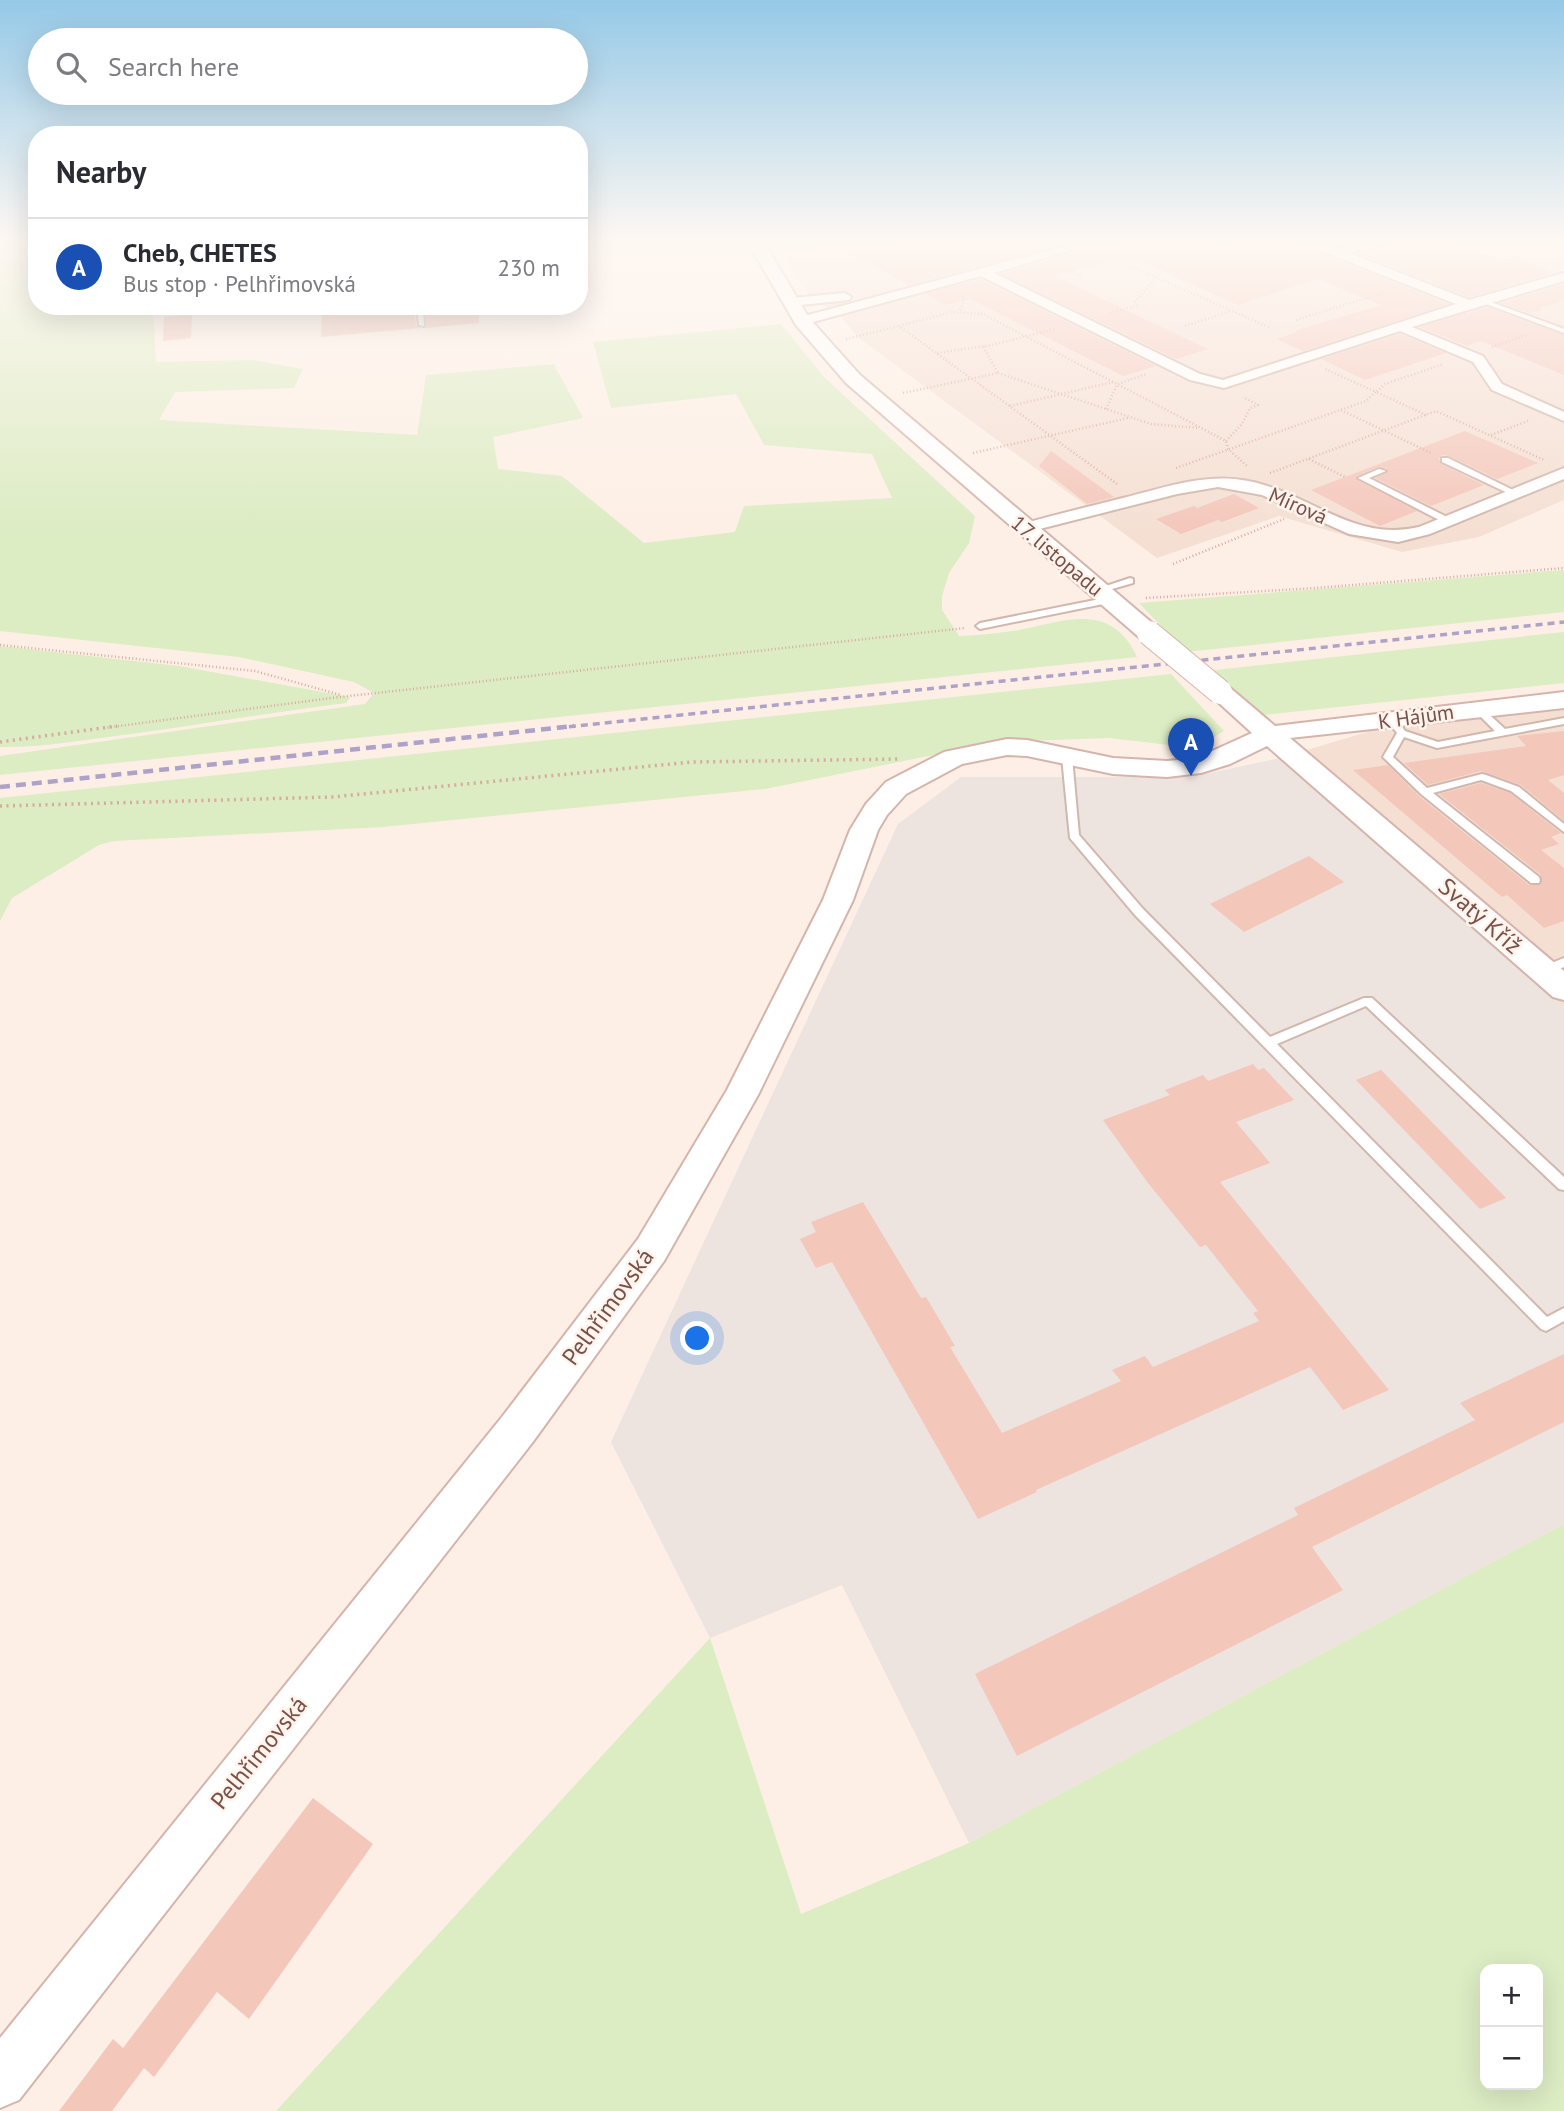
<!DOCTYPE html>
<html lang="en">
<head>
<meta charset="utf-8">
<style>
  body { margin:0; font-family:"PT Sans",sans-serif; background:#f7f7f7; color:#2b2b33 }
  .controls { position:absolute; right:21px; bottom:21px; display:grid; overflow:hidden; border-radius:14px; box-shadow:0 7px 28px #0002 }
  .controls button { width:63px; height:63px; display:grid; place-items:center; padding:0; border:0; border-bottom:2px solid #e1e1e2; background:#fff; color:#2b2b33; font:35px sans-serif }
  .you { position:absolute; left:698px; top:1339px; width:24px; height:24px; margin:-18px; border:5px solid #fff; border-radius:50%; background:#1a73e8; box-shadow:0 0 0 10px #1a73e833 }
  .badge { display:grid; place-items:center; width:46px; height:46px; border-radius:50%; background:#ed4845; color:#fff; font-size:23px; font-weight:700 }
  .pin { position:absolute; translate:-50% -58px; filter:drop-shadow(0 2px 4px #0008) }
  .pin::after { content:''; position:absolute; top:37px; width:24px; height:21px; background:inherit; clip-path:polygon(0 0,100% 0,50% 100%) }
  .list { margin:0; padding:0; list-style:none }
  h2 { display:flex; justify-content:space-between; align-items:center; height:91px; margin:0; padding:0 28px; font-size:30px }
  h2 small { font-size:23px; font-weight:400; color:#7c7c81 }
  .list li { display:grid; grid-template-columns:46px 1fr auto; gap:21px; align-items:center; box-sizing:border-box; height:98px; padding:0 28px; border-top:2px solid #e1e1e2 }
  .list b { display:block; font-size:26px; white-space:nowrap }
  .list p { margin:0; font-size:23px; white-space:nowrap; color:#7c7c81 }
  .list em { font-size:23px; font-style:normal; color:#7c7c81 }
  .icon { flex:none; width:38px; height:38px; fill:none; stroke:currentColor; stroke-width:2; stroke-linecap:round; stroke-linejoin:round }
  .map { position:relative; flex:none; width:1564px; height:2111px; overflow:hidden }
  .search { position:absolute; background:#fff; box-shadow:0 7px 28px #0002; left:28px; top:28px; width:560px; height:77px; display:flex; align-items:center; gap:18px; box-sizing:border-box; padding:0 24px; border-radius:38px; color:#7c7c81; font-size:26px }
  .panel { position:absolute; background:#fff; box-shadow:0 7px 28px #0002; left:28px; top:126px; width:560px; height:189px; border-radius:28px }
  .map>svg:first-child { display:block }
  .residential { fill:#f5dfd3 }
  .industrial { fill:#ede3df }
  .green { fill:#dcecc3; fill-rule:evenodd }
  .building { fill:#f4c7bb }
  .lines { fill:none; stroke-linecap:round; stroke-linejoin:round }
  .lane-casing { stroke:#d2b7ad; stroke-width:4 }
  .street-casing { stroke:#d2b7ad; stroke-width:4 }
  .secondary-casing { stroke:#d5b5ab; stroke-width:4 }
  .path-far1 { stroke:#d9a99e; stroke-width:2.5; stroke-dasharray:1 2.5; stroke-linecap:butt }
  .path { stroke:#d9a99e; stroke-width:3.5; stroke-dasharray:2 4.5; stroke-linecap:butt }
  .lane { fill:#fff; fill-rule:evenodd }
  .street { fill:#fff; fill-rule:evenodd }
  .secondary { fill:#fff; fill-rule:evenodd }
  .rail-far1 { stroke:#afa2c8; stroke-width:3.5; stroke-dasharray:7 5; stroke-linecap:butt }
  .rail { stroke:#afa2c8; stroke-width:4.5; stroke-dasharray:10 6; stroke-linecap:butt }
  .secondary-bridge-casing { stroke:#d5b5ab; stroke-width:26; stroke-linecap:butt }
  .secondary-bridge { stroke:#fff; stroke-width:24 }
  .labels { text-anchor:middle; stroke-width:5; stroke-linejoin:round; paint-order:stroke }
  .far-street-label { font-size:21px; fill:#785049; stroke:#fff4ec }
  .street-label { font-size:24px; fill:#785049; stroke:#fff4ec }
</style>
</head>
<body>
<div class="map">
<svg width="1564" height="2111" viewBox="0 0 1564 2111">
  <rect width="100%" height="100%" fill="#fdefe5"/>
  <g class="residential">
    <path d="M896 239H905L916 244 938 239H1564V500L1479 537 1402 552 1279 516 1157 558 859 338 838 314 810 298 782 253Z"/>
    <path d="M1564 709V1008L1280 758 1394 724Z"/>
  </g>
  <path class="industrial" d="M1280 758 1564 1008V1524L969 1843 842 1585 710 1638 611 1442 898 824 961 777H1191Z"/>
  <g class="green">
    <path d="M0 239H37V306H153L156 362 252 360 303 369 294 388 175 392 159 420 417 435 426 375 554 364 583 418 493 437 498 469 562 476 644 543 735 532 744 506 892 498 872 454 764 445 736 394 611 408 593 342 781 324 824 377 975 516 969 543 949 573 942 596V610L959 636C979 635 999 633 1019 630 1066 621 1111 601 1137 657L0 775V756L365 704 374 693 354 682 239 657 0 631Z"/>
    <path d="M772 239H896L782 253Z"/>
    <path d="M1564 570V612L1186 652 1139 603Z"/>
    <path d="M1564 632V683L1262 715 1213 674 1215 670Z"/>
    <path d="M0 646 179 666 350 697 346 703 339 704C259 714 181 728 101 738 68 742 34 748 0 747Z"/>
    <path d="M1171 674 1224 731 1195 748 1109 738 998 742 765 789 383 827 114 841 99 845 12 898 0 921V798Z"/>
    <path d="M1564 1524V2111H276L710 1638 801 1914 969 1843ZM1485 1969H1538V2085H1485Z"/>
  </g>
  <g class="building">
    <path d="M907 239H1083L909 285 849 253Z"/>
    <path d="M1112 239H1294L1298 244 1448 304 1303 351 1276 339 1297 332 1294 331 1381 305 1318 279 1238 305 1128 256 1054 276 1208 349 1176 359 1001 274 1110 242Z"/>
    <path d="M1312 239H1371L1341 245Z"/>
    <path d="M1394 239H1443L1501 260 1515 257 1554 273 1469 297 1357 253 1390 245Z"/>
    <path d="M981 279 1156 366 1123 376 970 299 946 305 925 294Z"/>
    <path d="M1564 284V301L1539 308 1543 310 1529 313 1501 303Z"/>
    <path d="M322 306H414L416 325 420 328 321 337Z"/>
    <path d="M426 306H479V323L426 328Z"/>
    <path d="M1487 307 1564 335V375L1481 341 1467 346 1420 327Z"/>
    <path d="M192 314 191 338 163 341 164 317Z"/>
    <path d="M1400 334 1446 353 1365 380 1321 359Z"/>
    <path d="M1465 431 1538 463 1497 479 1449 456 1442 455 1439 458 1441 464 1484 485 1431 506 1375 478 1388 472 1387 468 1378 467 1357 476 1356 479 1417 511 1380 526 1311 490Z"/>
    <path d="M1051 451 1114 497 1087 504 1039 466Z"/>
    <path d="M1234 494 1259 508 1222 522 1197 508Z"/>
    <path d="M1194 506 1218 520 1181 534 1156 519Z"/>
    <path d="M1564 731V775L1548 780 1564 793V821L1521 785 1487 773 1481 771 1428 785 1404 763 1526 746 1517 736Z"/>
    <path d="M1388 765 1419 796 1529 885H1541V875L1439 794 1481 783 1510 793 1561 833 1551 837 1559 844 1541 850 1564 868V921L1544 928 1507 895 1502 897 1353 770Z"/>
    <path d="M1309 856 1344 882 1244 932 1210 904Z"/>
    <path d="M1253 1064 1258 1070 1264 1068 1294 1100 1236 1122 1270 1163 1220 1182 1389 1390 1343 1410 1310 1367 1036 1490 1037 1492 978 1519 832 1262 816 1268 800 1239 816 1232 811 1222 863 1202 921 1298 926 1297 955 1346 950 1347 1002 1433 1121 1381 1112 1370 1145 1356 1153 1367 1259 1321 1253 1313 1258 1311 1206 1245 1200 1247 1148 1183 1103 1120 1170 1095 1165 1090 1203 1075 1208 1081Z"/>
    <path d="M1381 1070 1506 1198 1480 1209 1356 1080Z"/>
    <path d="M1564 1354V1422L1312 1547 1343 1590 1017 1756 975 1674 1298 1515 1294 1508 1475 1420 1460 1403Z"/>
    <path d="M313 1798 373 1844 249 2019 217 1992 154 2077 144 2068 112 2111H59L113 2039 123 2048Z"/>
  </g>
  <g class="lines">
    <g class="lane-casing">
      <g id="lane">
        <path d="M609 239H620L579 247V243Z"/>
        <path d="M1480 298 1564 329V333L1478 301V299Z"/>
        <path d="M417 306H423L424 326 419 325Z"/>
        <path d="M1442 458H1448L1519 493 1512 495 1442 462Z"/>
        <path d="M1379 469 1386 471 1369 478 1451 519V523H1445L1358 478Z"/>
        <path d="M1130 578 1133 579V583L1098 593 1094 590Z"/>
        <path d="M1110 597 1114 600 1113 602 980 629 976 626 980 623Z"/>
        <path d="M1478 706 1481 707 1505 729 1564 718V724L1437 748 1404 737 1393 757 1427 788 1482 774 1486 775 1519 787 1564 824V832L1511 791 1481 780 1433 793 1539 877 1540 880 1539 883H1531L1421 794 1383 757 1397 733 1387 720 1389 718H1395L1405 731 1438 742 1495 731 1475 711V707Z"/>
        <path d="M1067 754 1072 757 1079 835 1143 909 1270 1037 1364 998H1372L1564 1177V1190L1559 1189 1366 1006 1277 1044 1547 1317 1564 1308V1321L1546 1331 1541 1329 1135 915 1070 838 1062 757Z"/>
        <path d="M1564 958V967L1543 975 1537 971 1539 968Z"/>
      </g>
    </g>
    <g class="street-casing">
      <g id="street">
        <path d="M1091 239H1109L994 273 1200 374 1223 380 1456 304 1299 242 1297 239C1313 239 1332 249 1341 248 1358 245 1373 239 1391 239L1389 242 1349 253 1469 300 1564 273V281L1412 327 1483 356 1502 384 1564 412V421L1492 390 1473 362 1400 331 1224 388 1190 380 981 276 802 325 795 321 797 318Z"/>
        <path d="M845 293 851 297 849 300 791 306 785 302 791 298Z"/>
        <path d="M1564 468V479L1430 534 1398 542 1349 534 1262 495 1218 487 1177 494 1024 533 1016 528 1018 525C1054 515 1091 506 1127 497 1165 487 1203 474 1242 480 1306 489 1350 543 1419 527Z"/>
      </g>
    </g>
    <g class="secondary-casing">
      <g id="secondary">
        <path d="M746 239H762L809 318 860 375 1158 628 1161 633 1158 638 1149 640 1140 638 846 383 796 325Z"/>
        <path d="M1220 684 1229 687 1275 726 1564 692V708L1290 738 1564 971V1000L1553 997 1267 746 1230 764 1201 773 1167 777 1113 774 1027 756 1007 755 962 764 906 794 887 815 878 830 853 900 758 1095 664 1261 532 1443 19 2100 0 2108V2038L502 1417 638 1239 727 1090 823 900 850 830 866 804 886 782 944 752 1007 739 1027 740 1113 758 1167 761 1189 759 1210 752 1252 733 1207 692 1211 687Z"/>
      </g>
    </g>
    <g class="path-far1">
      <path d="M1262 239 1286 248"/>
      <path d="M1173 254 1229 239"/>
      <path d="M1130 266 1271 328"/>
      <path d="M1062 268 1084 278"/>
      <path d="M1135 302 1160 273 1162 257"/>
      <path d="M960 310 964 301 962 295"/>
      <path d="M1110 313 1140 305"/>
      <path d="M1296 320 1386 292"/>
      <path d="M1185 326 1231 311"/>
      <path d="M846 339 899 326"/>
      <path d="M1492 347 1527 335"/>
      <path d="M937 353 992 345 1055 329"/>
      <path d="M998 373 1151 424 1198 428"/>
      <path d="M1118 384 1146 374"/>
      <path d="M903 393 998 373 983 346"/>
      <path d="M1010 406 1113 382"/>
      <path d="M1106 409 1117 385"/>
      <path d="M1341 410 1431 453"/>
      <path d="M1426 415 1376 392 1385 384 1444 364"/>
      <path d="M1491 435 1528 421"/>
      <path d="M1226 441 1242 424 1250 408 1258 405 1243 397"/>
      <path d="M973 453 1128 418"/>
      <path d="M1309 459 1345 477"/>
      <path d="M1176 468 1366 401 1376 392 1325 369"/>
      <path d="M1270 473 1436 411 1544 460"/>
      <path d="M1117 484 899 326 951 312 983 314 1226 441 1228 449 1247 466"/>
      <path d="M1173 564 1284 519"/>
      <path d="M1146 598 1316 588 1564 568"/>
      <path d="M0 645 255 671 341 695"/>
      <path d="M104 728 331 698 965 628"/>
    </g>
    <g class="path">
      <path d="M0 742 117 726"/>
      <path d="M0 806 332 797 692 762 898 759"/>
    </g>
    <use href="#lane" class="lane"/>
    <use href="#street" class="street"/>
    <use href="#secondary" class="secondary"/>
    <path class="rail-far1" d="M557 728 1564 622"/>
    <path class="rail" d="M0 787 574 726"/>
    <g class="secondary-bridge-casing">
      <path id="secondary-bridge" d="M1149 633 1220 692"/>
    </g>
    <use href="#secondary-bridge" class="secondary-bridge"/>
  </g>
  <linearGradient id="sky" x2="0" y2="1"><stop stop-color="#95c9e7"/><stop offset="0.45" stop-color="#fef8f3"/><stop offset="1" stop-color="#fef8f3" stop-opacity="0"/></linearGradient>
  <rect width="1564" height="534" fill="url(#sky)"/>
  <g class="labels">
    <g class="far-street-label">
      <text transform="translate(1298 506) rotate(24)" y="7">Mírová</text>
      <text transform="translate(1057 556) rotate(40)" y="7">17. listopadu</text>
      <text transform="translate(1416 717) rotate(-8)" y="7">K Hájům</text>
    </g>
    <g class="street-label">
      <text transform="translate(1480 916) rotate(41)" y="8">Svatý Kříž</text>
      <text transform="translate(608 1307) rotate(-54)" y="8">Pelhřimovská</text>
      <text transform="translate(259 1753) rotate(-51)" y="8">Pelhřimovská</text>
    </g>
  </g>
</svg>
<div class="controls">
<button>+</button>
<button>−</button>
</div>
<div class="you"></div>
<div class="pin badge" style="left:1191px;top:776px;background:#1a4fb4">A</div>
<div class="search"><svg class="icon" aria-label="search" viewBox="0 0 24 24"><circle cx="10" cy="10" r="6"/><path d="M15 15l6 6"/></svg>Search here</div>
<section class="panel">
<h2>Nearby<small></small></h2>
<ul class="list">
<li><span class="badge" style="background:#1a4fb4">A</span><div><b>Cheb, CHETES</b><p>Bus stop · Pelhřimovská</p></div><em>230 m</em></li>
</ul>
</section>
</div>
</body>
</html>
